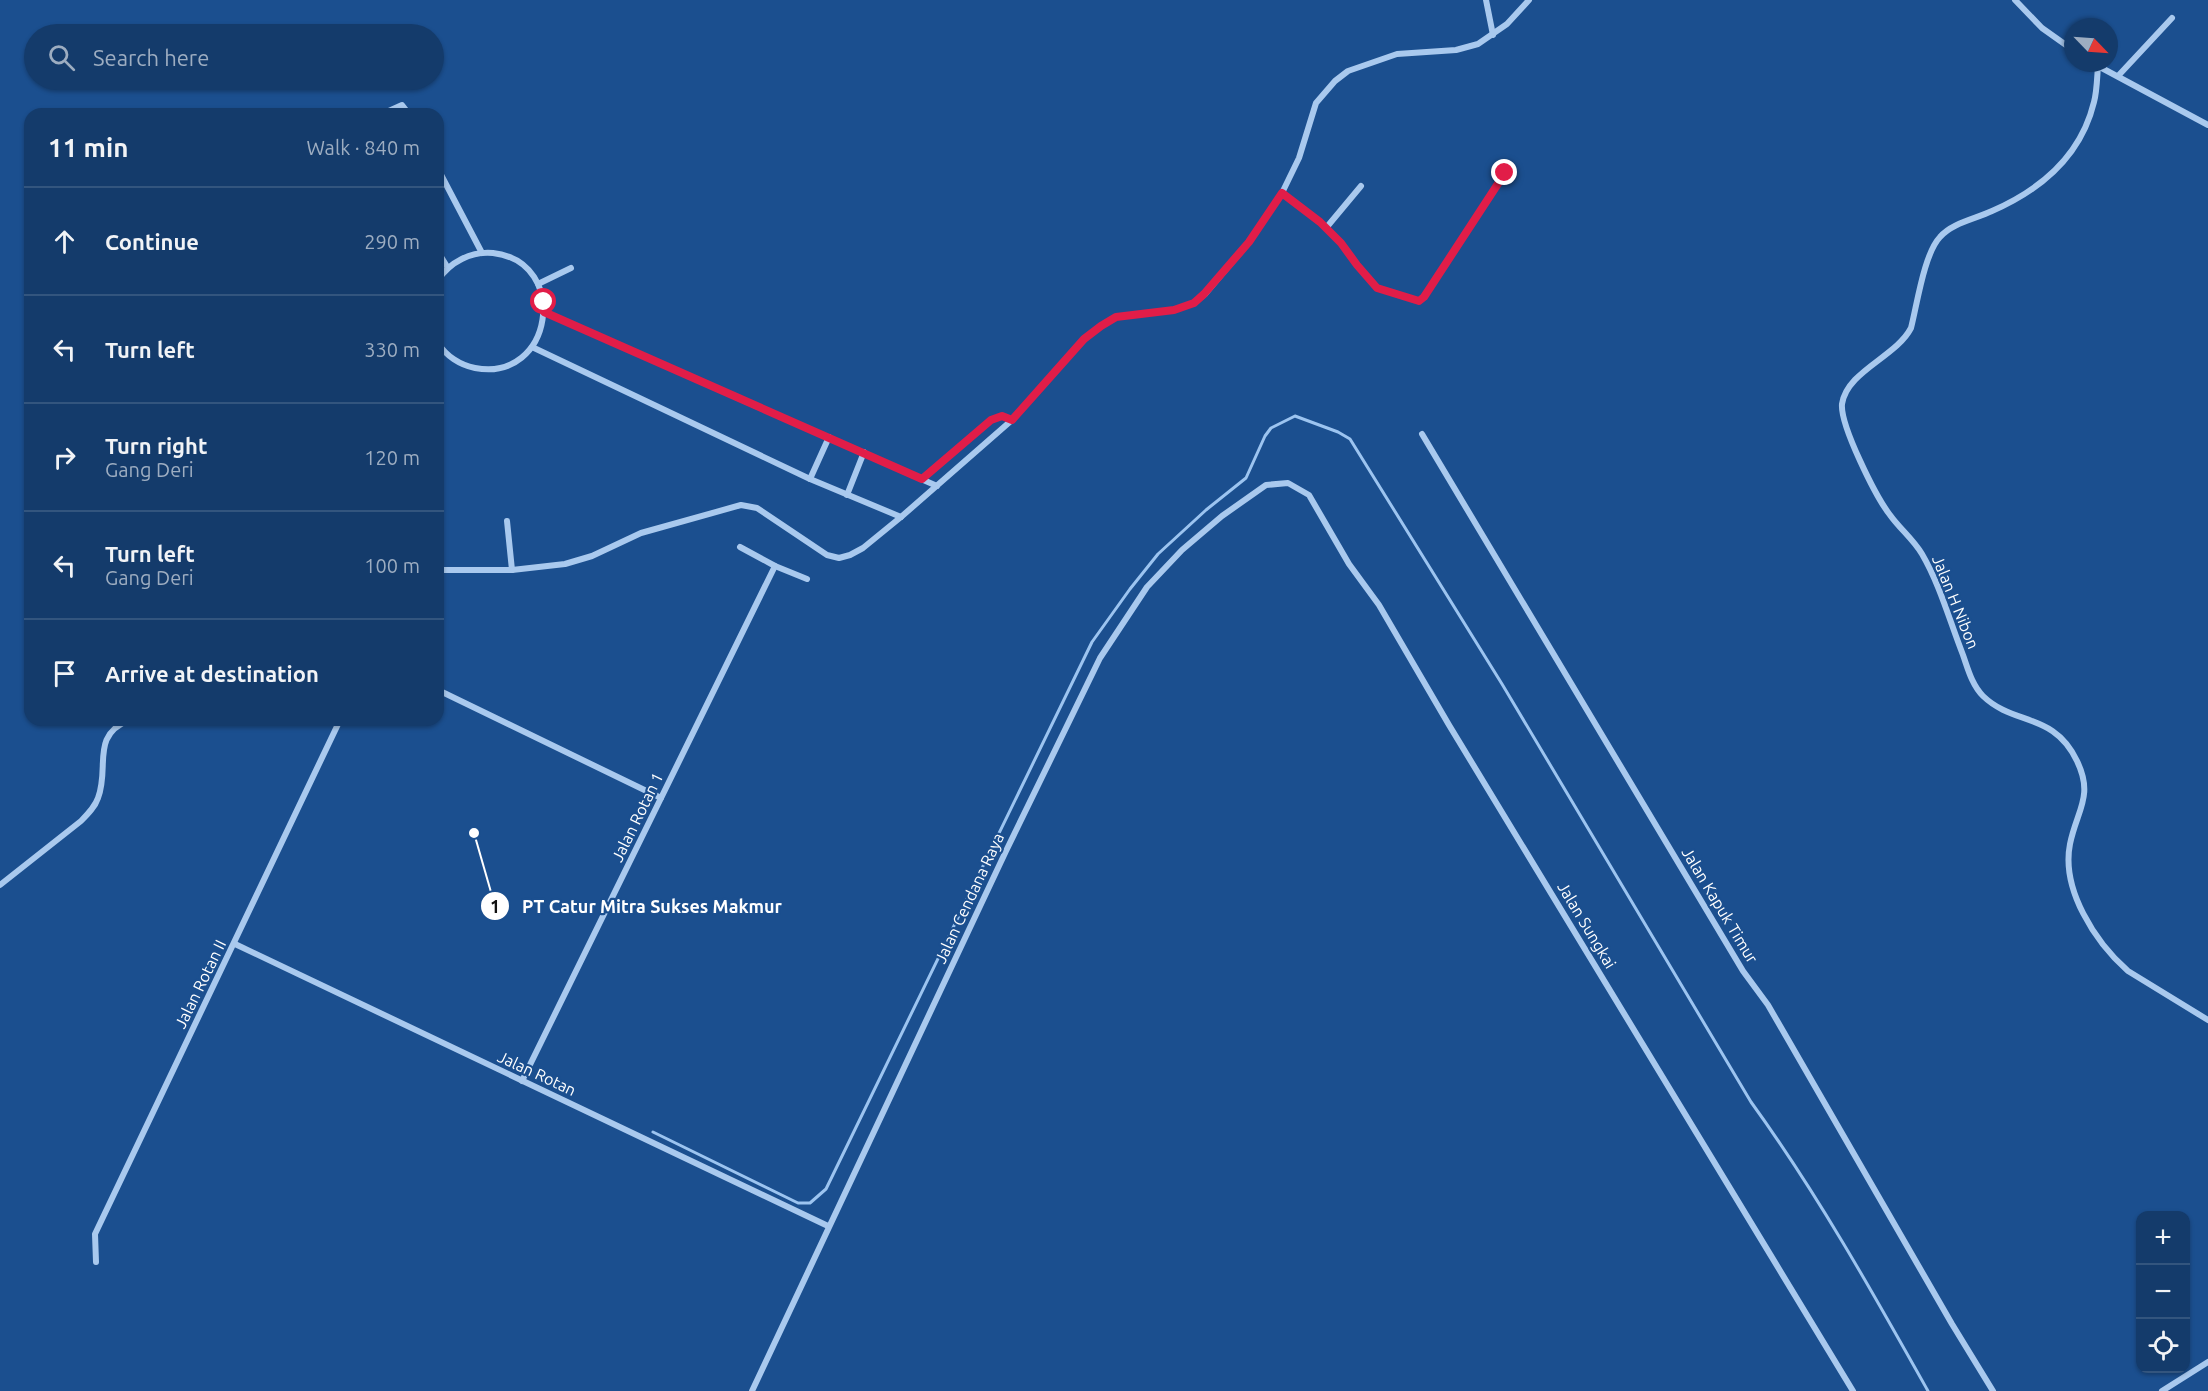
<!DOCTYPE html>
<html lang="en">
<head>
<meta charset="utf-8">
<style>
  body { margin:0; font-family:Ubuntu,sans-serif; background:#1d4271; color:#f1f3f6 }
  .controls { position:absolute; right:18px; bottom:18px; display:grid; overflow:hidden; border-radius:12px; box-shadow:0 2px 4px #0004 }
  .controls button { width:54px; height:54px; display:grid; place-items:center; padding:0; border:0; border-bottom:2px solid #33557e; background:#143b6b; color:#f1f3f6; font:30px sans-serif }
  .compass { position:absolute; left:2064px; top:18px; width:54px; height:54px; border-radius:50%; background:#143b6b; box-shadow:0 2px 4px #0004; rotate:115deg }
  .stop { position:absolute; width:18px; height:18px; margin:-14px; border:4px solid #e11d48; border-radius:50%; background:#fff }
  .stop.end { background:#e11d48; border-color:#fff; box-shadow:0 2px 6px #0008 }
  .list { margin:0; padding:0; list-style:none }
  h2 { display:flex; justify-content:space-between; align-items:center; height:78px; margin:0; padding:0 24px; font-size:26px }
  h2 small { font-size:20px; font-weight:400; color:#9dadc1 }
  .list li { display:grid; grid-template-columns:39px 1fr auto; gap:18px; align-items:center; box-sizing:border-box; height:108px; padding:0 24px; border-top:2px solid #33557e }
  .list b { display:block; font-size:22px; white-space:nowrap }
  .list p { margin:0; font-size:20px; white-space:nowrap; color:#9dadc1 }
  .list em { font-size:20px; font-style:normal; color:#9dadc1 }
  .icon { flex:none; width:33px; height:33px; fill:none; stroke:currentColor; stroke-width:2; stroke-linecap:round; stroke-linejoin:round }
  .map { position:relative; flex:none; width:2208px; height:1391px; overflow:hidden }
  .search { position:absolute; background:#143b6b; box-shadow:0 2px 4px #0004; left:24px; top:24px; width:420px; height:66px; display:flex; align-items:center; gap:15px; box-sizing:border-box; padding:0 21px; border-radius:33px; color:#9dadc1; font-size:22px }
  .panel { position:absolute; background:#143b6b; box-shadow:0 2px 4px #0004; left:24px; top:108px; width:420px; height:618px; border-radius:18px }
  .map>svg:first-child { display:block }
  .lines { fill:none; stroke-linecap:round; stroke-linejoin:round }
  .stream { stroke:#9cc4f0; stroke-width:3 }
  .minor { stroke:#a9c9ee; stroke-width:6 }
  .route { stroke:#e11d48; stroke-width:8 }
  .labels { text-anchor:middle; stroke-width:4.5; stroke-linejoin:round; paint-order:stroke }
  .street-label { font-size:16px; fill:#fff; stroke:#1b4f8f }
  .leader { fill:none; stroke:#fff; stroke-width:2 }
  .callout-dot { fill:#fff; stroke:#1b4f8f; stroke-width:2 }
  .mark-label { font-size:18px; text-anchor:middle; font-weight:bold; fill:#111 }
  .callout-label { font-size:18px; text-anchor:middle; font-weight:bold; fill:#fff; stroke:#1b4f8f; stroke-width:4.5; stroke-linejoin:round; paint-order:stroke }
</style>
</head>
<body>
<div class="map">
<svg width="2208" height="1391" viewBox="0 0 2208 1391">
  <rect width="100%" height="100%" fill="#1b4f8f"/>
  <g class="lines">
    <path class="stream" d="M653 1132 798 1203H810L826 1189 1092 642 1130 589 1158 554 1206 510 1246 478 1265 436 1271 428 1295 416 1338 432 1350 439 1502 684 1751 1102C1817 1193 1873 1293 1928 1391"/>
    <g class="minor">
      <path d="M1486 0 1493 35"/>
      <path d="M2015 0 2042 28 2073 50"/>
      <path d="M2094 63 2098 66C2097 78 2097 91 2094 102 2081 156 2040 190 1992 211 1975 219 1952 223 1940 237 1924 254 1917 305 1911 328 1896 357 1847 371 1842 404 1840 425 1876 497 1890 515 1900 529 1913 539 1922 554 1940 585 1950 622 1963 655 1968 669 1972 685 1983 696 2014 726 2054 712 2077 761 2094 796 2077 810 2070 844 2061 889 2095 942 2128 971L2208 1020"/>
      <path d="M2098 66 2208 125"/>
      <path d="M2118 76 2172 18"/>
      <path d="M382 114 402 105 409 114"/>
      <path d="M438 169 482 253"/>
      <path d="M1282 193 1320 222 1341 243 1357 265 1377 288 1419 301 1424 297 1505 173"/>
      <path d="M1326 228 1361 186"/>
      <path d="M438 252 448 268"/>
      <path d="M438 280C450 262 471 251 493 253 571 262 553 383 475 368 460 365 446 356 438 343"/>
      <path d="M538 284 571 268"/>
      <path d="M544 312 937 486"/>
      <path d="M532 347 810 479 901 517"/>
      <path d="M1422 434 1743 971 1768 1005 1952 1324 1993 1391"/>
      <path d="M810 479 829 437"/>
      <path d="M922 479 991 420 1002 416 1012 420"/>
      <path d="M847 495 864 452"/>
      <path d="M507 521 512 570"/>
      <path d="M740 547 775 566 807 579"/>
      <path d="M438 570H512L565 564 592 556 641 533 741 505 757 508 827 555 839 558 850 555 863 548 901 517 1012 420 1084 339 1101 326 1116 317 1174 310 1194 303 1205 294 1249 242 1282 193 1299 158 1316 103 1335 81 1348 71 1397 54 1456 50 1478 44 1507 24 1529 0"/>
      <path d="M438 690 661 798"/>
      <path d="M0 885 81 821C88 814 95 807 98 798 110 767 90 736 129 720"/>
      <path d="M235 944 828 1226"/>
      <path d="M522 1081 775 566"/>
      <path d="M96 1262 95 1234 340 720"/>
      <path d="M752 1391 1006 851 1100 658 1147 587 1182 550 1222 516 1266 485 1288 483 1309 495 1349 564 1379 605 1449 725 1853 1391"/>
      <path d="M2162 1391 2208 1362"/>
    </g>
  </g>
  <g class="lines">
    <path class="route" d="M544 302V312L922 479 991 420 1002 416 1012 420 1084 339 1101 326 1116 317 1174 310 1194 303 1204 294 1249 242 1282 193 1320 222 1341 243 1357 265 1377 288 1419 301 1424 297 1505 173"/>
  </g>
  <g class="labels">
    <g class="street-label">
      <text transform="translate(1956 602) rotate(68)" y="6">Jalan H Nibon</text>
      <text transform="translate(637 817) rotate(-64)" y="6">Jalan Rotan 1</text>
      <text transform="translate(969 898) rotate(-65)" y="6">Jalan Cendana Raya</text>
      <text transform="translate(1720 905) rotate(59)" y="6">Jalan Kapuk Timur</text>
      <text transform="translate(1587 925) rotate(59)" y="6">Jalan Sungkai</text>
      <text transform="translate(200 984) rotate(-64)" y="6">Jalan Rotan II</text>
      <text transform="translate(537 1073) rotate(25)" y="6">Jalan Rotan</text>
    </g>
  </g>
  <path class="leader" d="M474 833L495 906"/>
  <g class="callout-dot">
    <circle cx="474" cy="833" r="6"/>
    <circle cx="495" cy="906" r="15"/>
  </g>
  <g class="mark-label">
    <text x="495" y="913">1</text>
  </g>
  <g class="callout-label">
    <text x="652" y="913">PT Catur Mitra Sukses Makmur</text>
  </g>
</svg>
<div class="controls">
<button>+</button>
<button>−</button>
<button><svg class="icon" aria-label="locate" viewBox="0 0 24 24"><circle cx="12" cy="12" r="6"/><path d="M12 2v4M12 18v4M2 12h4M18 12h4"/></svg></button>
</div>
<svg class="compass" viewBox="-18 -18 36 36"><path d="M0-13l5 13h-10z" fill="#e53935"/><path d="M0 13l5-13h-10z" fill="#9dadc1"/></svg>
<div class="stop" style="left:544px;top:302px"></div>
<div class="stop end" style="left:1505px;top:173px"></div>
<div class="search"><svg class="icon" aria-label="search" viewBox="0 0 24 24"><circle cx="10" cy="10" r="6"/><path d="M15 15l6 6"/></svg>Search here</div>
<section class="panel">
<h2>11 min<small>Walk · 840 m</small></h2>
<ul class="list">
<li><svg class="icon" aria-label="ahead" viewBox="0 0 24 24"><path d="M12 20V5M6 11l6-6 6 6"/></svg><div><b>Continue</b></div><em>290 m</em></li>
<li><svg class="icon" aria-label="left" viewBox="0 0 24 24"><path d="M17 20v-9H6M10 6l-5 5 5 5"/></svg><div><b>Turn left</b></div><em>330 m</em></li>
<li><svg class="icon" aria-label="right" viewBox="0 0 24 24"><path d="M7 20v-9h11M14 6l5 5-5 5"/></svg><div><b>Turn right</b><p>Gang Deri</p></div><em>120 m</em></li>
<li><svg class="icon" aria-label="left" viewBox="0 0 24 24"><path d="M17 20v-9H6M10 6l-5 5 5 5"/></svg><div><b>Turn left</b><p>Gang Deri</p></div><em>100 m</em></li>
<li><svg class="icon" aria-label="arrive" viewBox="0 0 24 24"><path d="M6 21V4h12l-3 4 3 4H6"/></svg><div><b>Arrive at destination</b></div></li>
</ul>
</section>
</div>
</body>
</html>
